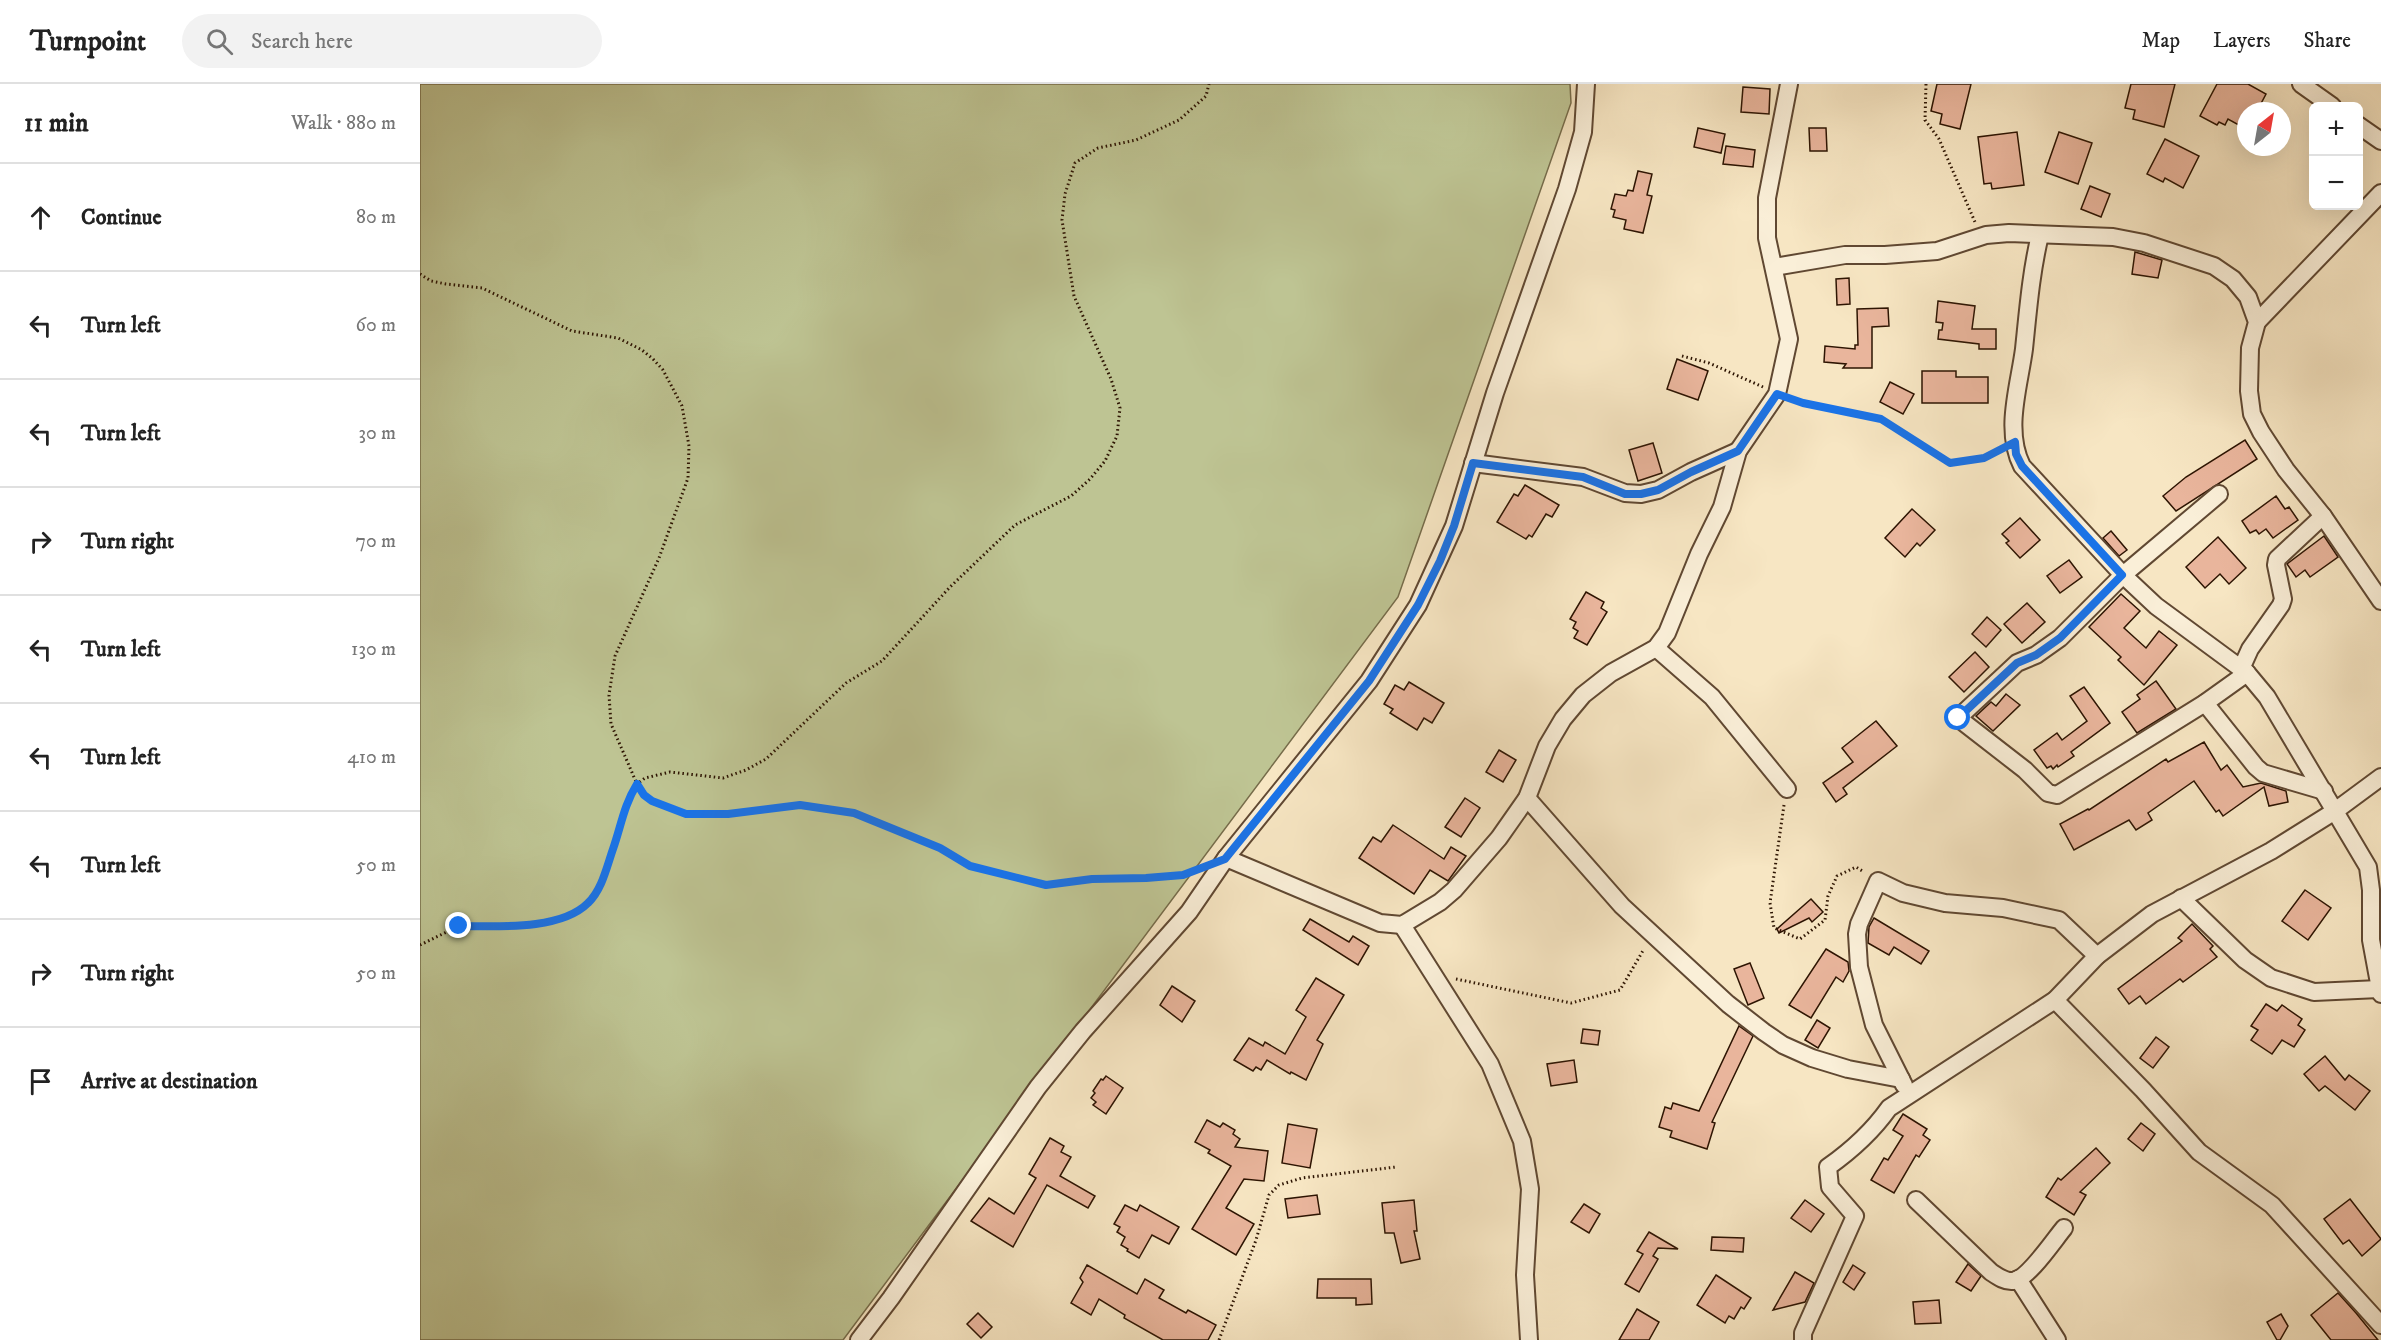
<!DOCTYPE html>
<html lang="en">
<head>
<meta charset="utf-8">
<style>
  body { margin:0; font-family:"IM FELL DW Pica",serif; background:#f2f2f2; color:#222 }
  .controls { position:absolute; right:18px; top:18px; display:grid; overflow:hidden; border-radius:9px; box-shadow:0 6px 24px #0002 }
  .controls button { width:54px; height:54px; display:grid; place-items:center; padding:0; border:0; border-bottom:2px solid #e0e0e0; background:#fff; color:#222; font:30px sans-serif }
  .compass { position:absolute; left:1817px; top:18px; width:54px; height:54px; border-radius:50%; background:#fff; box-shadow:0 6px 24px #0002; rotate:31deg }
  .stop { position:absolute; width:18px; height:18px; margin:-14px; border:4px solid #1a73e8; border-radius:50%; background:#fff }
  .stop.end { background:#1a73e8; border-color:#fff; box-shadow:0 2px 6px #0008 }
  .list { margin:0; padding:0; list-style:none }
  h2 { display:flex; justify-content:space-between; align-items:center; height:78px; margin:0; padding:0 24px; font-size:26px }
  h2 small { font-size:20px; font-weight:400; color:#767676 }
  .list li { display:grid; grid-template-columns:39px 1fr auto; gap:18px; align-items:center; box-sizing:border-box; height:108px; padding:0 24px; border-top:2px solid #e0e0e0 }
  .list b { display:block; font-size:22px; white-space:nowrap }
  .list em { font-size:20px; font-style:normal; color:#767676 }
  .icon { flex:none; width:33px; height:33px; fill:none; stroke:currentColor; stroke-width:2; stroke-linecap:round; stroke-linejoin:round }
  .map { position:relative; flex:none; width:1961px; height:1256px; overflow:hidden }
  header { display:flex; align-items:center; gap:36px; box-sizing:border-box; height:84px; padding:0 30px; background:#fff; border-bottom:2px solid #e0e0e0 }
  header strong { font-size:28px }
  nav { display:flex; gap:33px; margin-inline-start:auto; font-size:21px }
  .search { width:420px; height:54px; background:#f2f2f2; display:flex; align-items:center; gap:15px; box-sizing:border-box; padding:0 21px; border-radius:33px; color:#767676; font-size:22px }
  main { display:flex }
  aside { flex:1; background:#fff }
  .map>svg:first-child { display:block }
  .green { fill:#bec493; stroke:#766c4a; stroke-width:1.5 }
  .building { fill:#e9b59c; stroke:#2d1402; stroke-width:1.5 }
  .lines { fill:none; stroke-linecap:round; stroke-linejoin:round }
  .street-casing { stroke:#604832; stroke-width:20 }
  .path { stroke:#2d1402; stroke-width:3; stroke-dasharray:1.5 3; stroke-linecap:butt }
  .street { stroke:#faefd8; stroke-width:16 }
  .route { stroke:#1a73e8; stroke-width:8 }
</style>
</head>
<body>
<header>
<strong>Turnpoint</strong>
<div class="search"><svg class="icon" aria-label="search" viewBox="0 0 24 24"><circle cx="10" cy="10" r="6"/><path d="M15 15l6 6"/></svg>Search here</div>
<nav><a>Map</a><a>Layers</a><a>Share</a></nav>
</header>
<main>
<aside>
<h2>11 min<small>Walk · 880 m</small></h2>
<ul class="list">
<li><svg class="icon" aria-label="ahead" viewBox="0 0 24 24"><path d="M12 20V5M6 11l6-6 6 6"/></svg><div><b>Continue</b></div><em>80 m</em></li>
<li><svg class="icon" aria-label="left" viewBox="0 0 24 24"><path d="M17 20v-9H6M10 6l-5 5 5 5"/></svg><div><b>Turn left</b></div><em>60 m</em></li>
<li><svg class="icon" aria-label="left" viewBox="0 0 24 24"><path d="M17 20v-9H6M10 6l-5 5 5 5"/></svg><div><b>Turn left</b></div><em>30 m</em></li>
<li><svg class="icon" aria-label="right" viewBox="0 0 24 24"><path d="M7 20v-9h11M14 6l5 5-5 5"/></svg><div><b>Turn right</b></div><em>70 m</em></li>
<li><svg class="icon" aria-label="left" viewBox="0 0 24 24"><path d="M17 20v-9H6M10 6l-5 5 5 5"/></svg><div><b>Turn left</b></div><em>130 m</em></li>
<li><svg class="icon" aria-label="left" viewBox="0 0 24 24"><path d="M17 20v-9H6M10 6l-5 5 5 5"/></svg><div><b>Turn left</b></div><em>410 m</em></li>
<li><svg class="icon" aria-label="left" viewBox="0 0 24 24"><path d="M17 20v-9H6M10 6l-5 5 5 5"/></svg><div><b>Turn left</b></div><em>50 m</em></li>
<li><svg class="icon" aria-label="right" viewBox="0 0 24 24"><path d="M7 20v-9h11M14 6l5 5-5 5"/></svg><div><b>Turn right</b></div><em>50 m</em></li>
<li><svg class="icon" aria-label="arrive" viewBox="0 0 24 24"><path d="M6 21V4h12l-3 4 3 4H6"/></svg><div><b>Arrive at destination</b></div></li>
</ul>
</aside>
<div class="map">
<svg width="1961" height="1256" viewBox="0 0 1961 1256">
  <rect width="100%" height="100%" fill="#f7e6c3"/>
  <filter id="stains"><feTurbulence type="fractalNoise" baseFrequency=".00333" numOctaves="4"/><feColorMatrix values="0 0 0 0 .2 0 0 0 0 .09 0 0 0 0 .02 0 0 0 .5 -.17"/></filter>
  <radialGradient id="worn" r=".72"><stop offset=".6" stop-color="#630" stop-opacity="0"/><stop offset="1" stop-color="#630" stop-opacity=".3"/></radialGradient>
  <path class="green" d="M0 0H1150L1151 19 978 513 423 1256H0Z"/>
  <g class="building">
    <path d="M1517 0H1551L1540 45 1520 40 1522 30 1511 27Z"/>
    <path d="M1711 0H1755L1744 43 1713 35 1715 26 1705 24Z"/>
    <path d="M1797 0H1828L1846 10 1837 27H1826V45L1808 35 1805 41 1799 38 1797 41 1780 32Z"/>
    <path d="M1323 3 1350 5 1349 30 1321 28Z"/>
    <path d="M1278 44 1305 50 1301 69 1274 63Z"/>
    <path d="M1389 44H1406L1407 67H1390Z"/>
    <path d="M1597 48 1604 101 1572 105 1571 99 1564 100 1558 53Z"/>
    <path d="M1639 48 1672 59 1658 100 1625 88Z"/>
    <path d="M1745 55 1779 72 1763 104 1745 94 1743 98 1727 90Z"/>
    <path d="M1306 62 1335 66 1333 83 1303 80Z"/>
    <path d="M1218 87 1232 90 1227 111 1232 112 1223 149 1204 145 1206 136 1193 133 1195 126 1191 125 1195 110 1206 112 1208 106 1213 107Z"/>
    <path d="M1670 102 1690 110 1681 133 1661 125Z"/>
    <path d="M1715 168 1742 176 1738 194 1712 190Z"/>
    <path d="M1429 194 1430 220 1417 221 1416 195Z"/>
    <path d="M1518 217 1555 222 1552 245H1576V265H1559V260L1518 255 1519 246H1522L1523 239 1516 238Z"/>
    <path d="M1468 224 1469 242 1452 243V284H1423L1426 280 1404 278 1405 262 1435 265V261H1438L1437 225Z"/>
    <path d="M1257 275 1288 287 1278 316 1247 305Z"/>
    <path d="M1502 287H1536V293H1568V319H1502Z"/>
    <path d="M1470 298 1494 310 1483 330 1460 318Z"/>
    <path d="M1825 356 1837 375 1756 427 1743 412 1766 393Z"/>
    <path d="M1233 359 1242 389 1218 397 1209 366Z"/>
    <path d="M1105 401 1139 421 1132 433 1126 430 1112 453 1109 451 1106 455 1077 438 1094 410 1098 412Z"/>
    <path d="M1856 412 1865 425 1869 423 1878 436 1853 454 1846 445 1839 450 1836 446 1830 449 1822 437Z"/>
    <path d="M1492 425 1515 446 1500 462 1497 459 1485 473 1465 454Z"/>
    <path d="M1600 434 1620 456 1600 474 1586 459 1589 457 1582 450Z"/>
    <path d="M1691 447 1707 466 1699 472 1683 454Z"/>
    <path d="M1904 452 1918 473 1890 493 1885 486 1876 493 1867 480Z"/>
    <path d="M1798 453 1826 484 1809 500 1800 490 1785 504 1766 483Z"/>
    <path d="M1649 476 1662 493 1640 509 1627 492Z"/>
    <path d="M1166 508 1184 518 1181 524 1187 528 1167 561 1154 554 1158 547 1153 544 1156 538 1150 535Z"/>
    <path d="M1701 510 1720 527 1704 544 1726 564 1739 547 1757 561 1724 601 1698 576 1701 573 1669 543Z"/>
    <path d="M1607 519 1625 538 1602 559 1584 540Z"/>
    <path d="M1567 533 1581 546 1566 563 1552 550Z"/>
    <path d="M1555 568 1569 583 1544 608 1529 593Z"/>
    <path d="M1736 597 1756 625 1717 649 1702 628 1720 615 1717 611Z"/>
    <path d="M989 598 1024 619 1012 639 1004 634 997 646 970 629 973 625 964 620 975 601 984 606Z"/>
    <path d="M1664 603 1690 639 1651 668 1654 672 1638 683 1637 681 1633 685 1631 682 1627 684 1614 666 1637 649 1642 656 1667 637 1650 612Z"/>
    <path d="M1586 610 1600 621 1573 647 1556 632 1571 618 1576 622Z"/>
    <path d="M1456 637 1477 662 1423 704 1427 710 1416 718 1403 699 1433 678 1422 664Z"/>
    <path d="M1784 658 1801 686 1807 681 1823 703 1841 699 1866 707 1868 718 1849 722 1844 703 1803 732 1799 726 1796 728 1774 697 1728 729 1732 736 1716 746 1709 736 1654 766 1640 740 1668 725 1669 726 1746 675 1748 678Z"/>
    <path d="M1079 666 1096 676 1083 698 1066 688Z"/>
    <path d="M1045 714 1060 724 1041 753 1025 743Z"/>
    <path d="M973 741 1024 775 1031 763 1046 772 1028 797 1010 786 994 810 939 774 953 753 961 758Z"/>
    <path d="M1885 806 1911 824 1888 856 1862 837Z"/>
    <path d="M1391 815 1403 828 1392 838 1389 834 1359 849 1357 845Z"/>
    <path d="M1454 834 1509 867 1501 880 1474 863 1469 871 1448 859 1449 843Z"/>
    <path d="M890 835 929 858 933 852 949 862 938 881 883 846Z"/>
    <path d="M1772 840 1793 862 1790 865 1797 873 1763 898 1760 895 1726 920 1720 912 1709 920 1698 905 1762 857 1758 854Z"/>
    <path d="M1406 865 1428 878 1429 887 1423 898 1416 893 1391 934 1369 921Z"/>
    <path d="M1330 879 1344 914 1328 921 1314 885Z"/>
    <path d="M896 894 924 911 897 956 903 960 886 996 871 988 870 990 847 976 841 986 836 983 833 987 814 976 829 954 843 962 845 958 865 970 886 933 876 926Z"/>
    <path d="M752 902 775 917 762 938 740 921Z"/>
    <path d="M1846 920 1857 927 1862 921 1882 935 1878 941 1885 946 1874 963 1862 956 1852 970 1831 956 1838 946 1831 942Z"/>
    <path d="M1397 936 1410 944 1398 964 1385 956Z"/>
    <path d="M1319 942 1333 952 1292 1038 1295 1039 1287 1065 1250 1053 1252 1047 1239 1043 1245 1023 1251 1025 1253 1019 1279 1027Z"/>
    <path d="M1163 945 1180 947 1178 961 1161 959Z"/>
    <path d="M1736 953 1749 963 1733 984 1720 974Z"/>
    <path d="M1905 972 1925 996 1929 991 1950 1007 1935 1026 1905 1002 1899 1007 1884 990Z"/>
    <path d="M1154 976 1157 998 1131 1002 1127 980Z"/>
    <path d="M686 992 703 1004 686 1030 673 1021 676 1018 671 1014 675 1009 673 1007 681 995 683 996Z"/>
    <path d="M1483 1030 1507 1045 1503 1051 1510 1056 1499 1073 1496 1071 1474 1109 1451 1096 1464 1074 1468 1076 1483 1052 1473 1046Z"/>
    <path d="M787 1036 800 1043 803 1039 815 1046 813 1050 820 1055 815 1063 848 1067 844 1097 824 1095 806 1124 834 1140 816 1171 772 1145 811 1082 788 1069 790 1066 775 1058Z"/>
    <path d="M1721 1039 1735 1050 1723 1067 1708 1055Z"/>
    <path d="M868 1040 897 1045 890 1084 862 1079Z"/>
    <path d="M630 1054 644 1062 641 1068 651 1073 640 1092 675 1112 668 1124 627 1101 593 1163 551 1137 569 1114 594 1130 616 1094 609 1090Z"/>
    <path d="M1676 1064 1690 1079 1660 1108 1666 1111 1654 1131 1626 1113 1638 1094 1641 1096Z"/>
    <path d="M897 1111 900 1130 868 1134 865 1115Z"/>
    <path d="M1930 1115 1961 1155 1942 1172 1929 1156 1923 1160 1904 1135Z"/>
    <path d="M994 1116 997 1147H994L1000 1175 981 1179 974 1149H965L962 1119Z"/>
    <path d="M1385 1116 1404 1130 1391 1148 1371 1134Z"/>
    <path d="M1164 1120 1180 1130 1169 1149 1151 1138Z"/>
    <path d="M705 1121 717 1127 720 1121 759 1143 749 1160 732 1151 719 1174 707 1167 708 1165 701 1161 705 1153 697 1148 700 1143 694 1140Z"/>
    <path d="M1229 1148 1258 1165 1238 1164 1233 1172 1238 1175 1219 1208 1205 1200 1223 1170 1217 1167Z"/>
    <path d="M1292 1153 1324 1154 1323 1168 1291 1166Z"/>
    <path d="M1548 1180 1561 1192 1551 1207 1536 1198Z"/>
    <path d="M667 1181 717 1210 725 1195 744 1206 739 1214 766 1229 768 1226 796 1241 788 1256H743L704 1234 705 1231 679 1215 671 1231 651 1219 663 1198 660 1194Z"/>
    <path d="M1433 1181 1445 1189 1434 1206 1423 1198Z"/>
    <path d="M1375 1188 1394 1199 1385 1218 1353 1226Z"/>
    <path d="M1296 1191 1331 1214 1324 1225 1321 1223 1314 1235 1309 1232 1305 1239 1277 1221Z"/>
    <path d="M898 1195H951L952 1220 936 1221V1214H897Z"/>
    <path d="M1918 1209 1936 1229 1958 1256H1911L1891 1231Z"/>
    <path d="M1519 1216 1521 1239 1495 1240 1493 1218Z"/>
    <path d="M1217 1225 1239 1238 1229 1256H1199Z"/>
    <path d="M558 1229 572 1243 561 1254 547 1240Z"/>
    <path d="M1861 1230 1868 1242 1860 1256H1857L1847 1238Z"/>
  </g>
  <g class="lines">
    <g class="street-casing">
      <g id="street">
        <path d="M1881 0 1912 22"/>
        <path d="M1938 41 1961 57"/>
        <path d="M1620 151C1611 188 1608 227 1604 265 1599 303 1584 346 1602 382L1703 491 1736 522 1827 589 1847 613 1948 783 1951 806V856L1961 910"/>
        <path d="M1354 183 1425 171H1465L1517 167 1566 151 1589 149 1693 153 1724 159 1794 182 1813 195 1828 213 1837 238 1830 264 1829 307 1832 330 1841 348 1866 386 1903 432 1961 517"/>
        <path d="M1837 238 1961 109"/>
        <path d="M1053 379 1163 393 1205 409 1221 410 1238 406 1271 388 1318 367"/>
        <path d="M1799 410 1703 491 1640 554 1616 571 1597 579 1538 634 1605 686 1628 709 1637 711 1785 619 1827 589"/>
        <path d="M1236 564 1292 613 1367 705"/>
        <path d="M1821 585 1830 565 1861 521 1863 515 1856 481 1857 475 1903 432"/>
        <path d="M1785 619 1836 683 1843 689 1904 707"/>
        <path d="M1107 714 1202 822 1308 920 1344 948 1363 961 1392 974 1428 985 1481 995"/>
        <path d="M806 774 960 839 982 841 1020 818 1034 806 1079 754 1107 714 1127 662 1143 635 1163 611 1191 589 1236 564 1247 549 1279 470 1302 423 1318 367 1357 310 1369 255 1347 154V114L1369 0"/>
        <path d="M1761 814 1825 876 1851 894 1894 908 1959 905"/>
        <path d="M982 841 1070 980 1102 1057 1110 1105 1105 1191 1109 1256"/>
        <path d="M1635 916 1723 1006 1779 1068 1852 1121 1961 1241"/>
        <path d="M1484 1001 1454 941 1439 883 1437 850 1439 840 1458 797 1483 809 1525 819 1583 824 1639 836 1677 872"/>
        <path d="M1496 1116 1571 1188C1577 1192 1585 1198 1593 1197 1608 1195 1634 1156 1644 1144"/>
        <path d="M1598 1195 1637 1256"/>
        <path d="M439 1256 471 1214 618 1003 663 947 769 828 806 774 949 597 998 521 1034 442 1075 309 1147 105 1163 48 1166 0"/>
        <path d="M1383 1256V1249L1435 1132 1410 1103 1408 1083C1432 1066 1452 1048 1469 1024L1635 916 1677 872 1732 830 1851 767 1915 727 1961 693"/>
      </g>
    </g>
    <g class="path">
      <path d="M1506 0 1505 36 1519 55 1555 138"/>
      <path d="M0 190 11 197 26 200 62 204 152 247 198 254 222 266 233 275 243 286 262 322 269 362 268 394 239 474 195 572 189 611 191 640 217 700 224 711 232 717 266 730H308L380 721 433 729 520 764 550 782 625 801 672 794H726L763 791 775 787"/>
      <path d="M1262 272 1289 279 1343 303"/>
      <path d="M1371 315 1383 319 1461 335 1530 379 1564 374 1580 366"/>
      <path d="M1364 721 1350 819 1354 844 1380 855 1405 836 1408 812 1417 792 1436 783 1444 788"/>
      <path d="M0 861 39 842 124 839 145 833 168 820 180 801 194 762 206 718 217 700 225 694 250 688 303 694 326 686 346 675 426 599 462 577 530 503 595 441 651 412 670 395 685 377 697 352 700 324 691 295 654 212 642 136 645 110 655 79 678 64 716 56 759 36 786 12 789 0"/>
      <path d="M1036 895 1151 919 1200 906 1224 865"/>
      <path d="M799 1256 836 1156 849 1111 859 1101 882 1094 976 1083"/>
    </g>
    <use href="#street" class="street"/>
  </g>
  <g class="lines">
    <path class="route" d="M39 842C76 842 140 847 168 819 182 806 187 782 193 765 201 742 204 721 217 700L224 711 232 717 266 730H308L380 721 434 729 520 764 550 782 626 801 672 795 726 794 763 791 805 775 949 597 998 521 1020 477 1034 442 1053 379 1163 393 1205 410H1221L1238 406 1271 388 1318 367 1357 310 1383 319 1461 335 1530 379 1564 374 1595 358 1596 370 1602 382 1702 491 1640 554 1616 571 1597 579 1538 634"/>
  </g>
  <rect width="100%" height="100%" filter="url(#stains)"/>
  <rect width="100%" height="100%" fill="url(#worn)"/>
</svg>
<div class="controls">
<button>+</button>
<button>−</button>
</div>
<svg class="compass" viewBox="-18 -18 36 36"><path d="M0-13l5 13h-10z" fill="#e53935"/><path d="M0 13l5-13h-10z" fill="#767676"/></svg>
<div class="stop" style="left:1538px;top:634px"></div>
<div class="stop end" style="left:39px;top:842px"></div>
</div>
</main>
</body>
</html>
